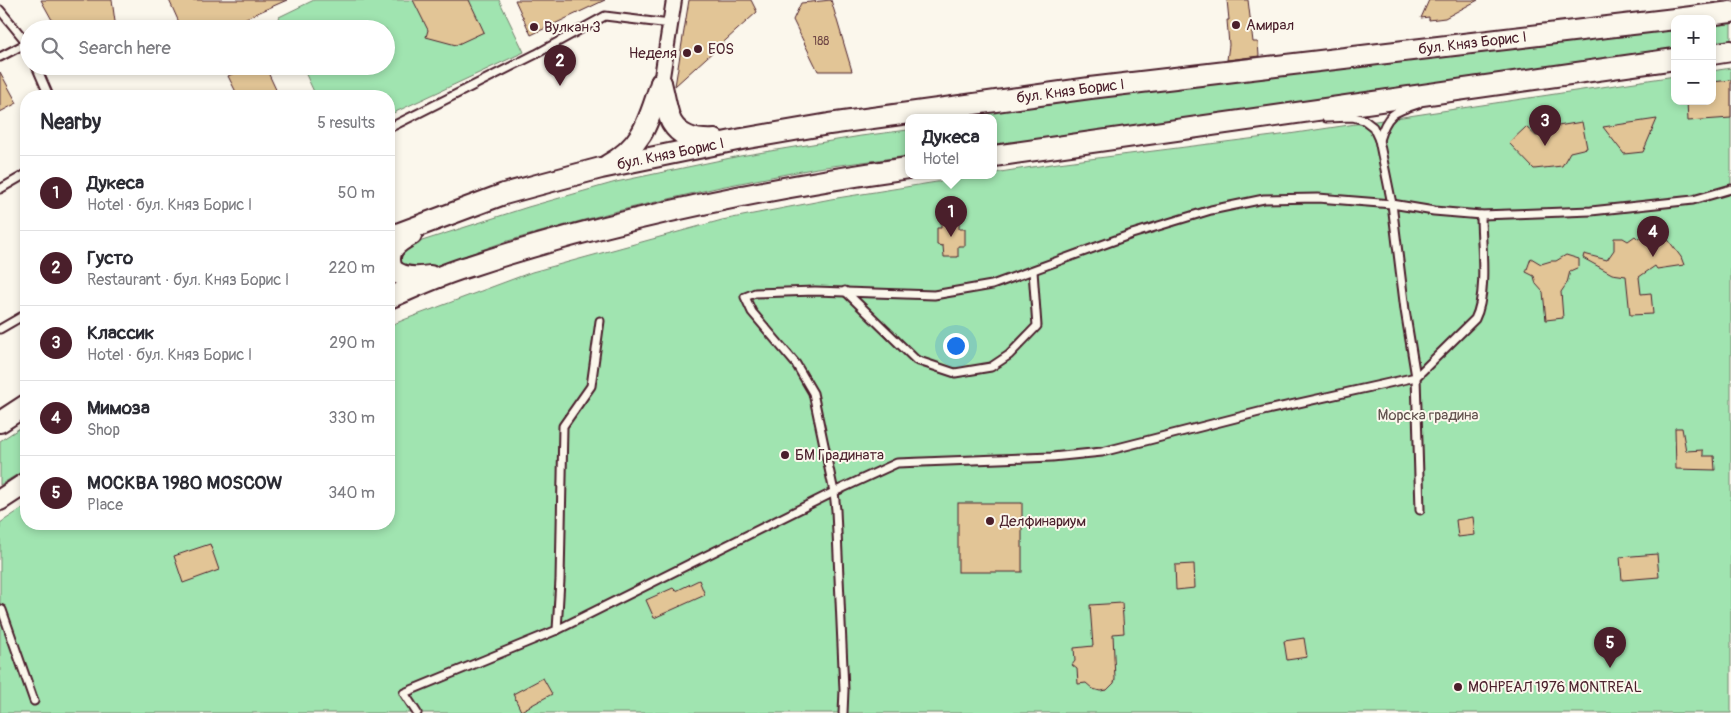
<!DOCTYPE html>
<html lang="en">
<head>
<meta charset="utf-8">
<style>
  body { margin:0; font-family:Pangolin,sans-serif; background:#f2f2f3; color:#2b2b33 }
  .controls { position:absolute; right:15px; top:15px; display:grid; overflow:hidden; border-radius:10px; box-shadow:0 2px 8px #0003 }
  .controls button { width:45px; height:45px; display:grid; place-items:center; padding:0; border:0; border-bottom:1px solid #e1e1e2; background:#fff; color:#2b2b33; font:25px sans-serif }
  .you { position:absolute; left:955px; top:345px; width:18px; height:18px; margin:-12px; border:4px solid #fff; border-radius:50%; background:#1a73e8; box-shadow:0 0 0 8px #1a73e833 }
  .badge { display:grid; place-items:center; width:32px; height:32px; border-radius:50%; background:#4a1f2b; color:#fff; font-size:16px; font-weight:700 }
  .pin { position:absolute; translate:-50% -41px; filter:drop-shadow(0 1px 2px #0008) }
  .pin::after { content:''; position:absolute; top:26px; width:18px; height:15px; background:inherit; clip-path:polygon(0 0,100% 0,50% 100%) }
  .popup { position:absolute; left:905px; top:114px; width:92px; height:65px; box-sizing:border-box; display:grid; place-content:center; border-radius:10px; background:#fff; filter:drop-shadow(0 1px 4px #0005); font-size:16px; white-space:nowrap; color:#7c7c81 }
  .popup b { font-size:19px; color:#2b2b33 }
  .popup::after { content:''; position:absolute; left:50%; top:100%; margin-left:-10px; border:10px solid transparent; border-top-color:#fff }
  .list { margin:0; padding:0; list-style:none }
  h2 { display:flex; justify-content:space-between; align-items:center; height:65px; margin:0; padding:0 20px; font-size:21px }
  h2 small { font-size:16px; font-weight:400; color:#7c7c81 }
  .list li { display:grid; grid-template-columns:32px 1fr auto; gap:15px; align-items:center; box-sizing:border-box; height:75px; padding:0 20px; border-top:1px solid #e1e1e2 }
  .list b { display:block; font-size:19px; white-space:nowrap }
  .list p { margin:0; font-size:16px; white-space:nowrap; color:#7c7c81 }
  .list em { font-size:16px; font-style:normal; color:#7c7c81 }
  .icon { flex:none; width:28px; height:28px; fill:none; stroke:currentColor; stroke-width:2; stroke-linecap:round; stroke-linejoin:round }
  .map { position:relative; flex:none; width:1731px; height:713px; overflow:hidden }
  .search { position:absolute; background:#fff; box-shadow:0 2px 8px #0003; left:20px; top:20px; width:375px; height:55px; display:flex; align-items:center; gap:12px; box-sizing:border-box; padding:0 18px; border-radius:28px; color:#7c7c81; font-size:19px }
  .panel { position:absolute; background:#fff; box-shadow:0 2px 8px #0003; left:20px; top:90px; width:375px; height:440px; border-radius:20px }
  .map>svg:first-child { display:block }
  .green { fill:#a0e4b0; stroke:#75826e }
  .building { fill:#e2c596; stroke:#4a1f2b }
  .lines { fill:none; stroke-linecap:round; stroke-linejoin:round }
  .lane-casing { stroke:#4a1f2b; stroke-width:11 }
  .street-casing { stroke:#4a1f2b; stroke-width:18 }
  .secondary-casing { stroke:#4a1f2b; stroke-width:24 }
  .lane { stroke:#fbf7ec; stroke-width:7 }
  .street { stroke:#fbf7ec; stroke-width:14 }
  .secondary { stroke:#fbf7ec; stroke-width:20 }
  .poi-dot { fill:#4a1f2b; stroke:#fbf7ec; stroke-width:2 }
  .labels { text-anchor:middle; stroke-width:4; stroke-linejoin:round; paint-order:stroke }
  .number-label { font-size:12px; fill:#704846 }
  .poi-label { font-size:15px; fill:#4a1f2b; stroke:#fbf7ec; text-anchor:start }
  .street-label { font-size:15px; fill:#4a1f2b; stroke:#fbf7ec }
  .park-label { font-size:15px; fill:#60504c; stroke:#fbf7ec }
</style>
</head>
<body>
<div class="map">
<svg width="1731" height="713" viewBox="0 0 1731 713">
  <rect width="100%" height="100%" fill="#fbf7ec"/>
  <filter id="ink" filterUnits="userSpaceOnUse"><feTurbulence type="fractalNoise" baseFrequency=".02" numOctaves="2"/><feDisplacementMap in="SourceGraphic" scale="10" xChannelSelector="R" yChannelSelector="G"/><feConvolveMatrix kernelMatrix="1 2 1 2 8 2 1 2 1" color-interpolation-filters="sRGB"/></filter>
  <g filter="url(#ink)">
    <g class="green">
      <path d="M314 0H499L524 52 389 115V96H316L302 66H386V29H284L279 17Z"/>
      <path d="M1731 22V42L1712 44V24Z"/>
      <path d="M1675 29V50L994 148V118H964L965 113Z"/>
      <path d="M1731 68V713H0V523L26 506V524H389V326L406 319 532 272 722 220 831 199 974 176H994V173L1058 163 1289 134 1675 76V101H1712V71Z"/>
      <path d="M908 130V156L817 168 720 187 613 212 504 242 417 273 402 267 401 257 407 248 422 241 528 207 616 182 740 156 861 136Z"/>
      <path d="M26 424V469L0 485V441Z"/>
    </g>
    <g class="building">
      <path d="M41 0H112L116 29H57Z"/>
      <path d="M169 0H287L221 29H182Z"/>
      <path d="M413 0H469L484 32 456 45 426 37 428 30Z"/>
      <path d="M515 0H605L531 35Z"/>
      <path d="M689 0H751L757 12 675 86Z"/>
      <path d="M831 0 852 71H818L793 20 801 3Z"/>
      <path d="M1227 0H1248L1253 42H1258L1259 56 1227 60 1229 45 1227 20H1229Z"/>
      <path d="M1429 0H1478L1445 18 1429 20V17L1421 18Z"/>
      <path d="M249 66H265L279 96H238L228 76Z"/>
      <path d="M0 72 17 103 0 112Z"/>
      <path d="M1731 80V118L1688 121 1687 101H1712V82Z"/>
      <path d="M1657 119 1643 152 1624 154 1603 127Z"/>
      <path d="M1582 122 1587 148 1570 152 1562 166 1534 169 1509 143 1526 127 1536 136 1548 134 1552 127Z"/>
      <path d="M959 220V229H965V246H958V257H944L943 246 937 245V228H941V221Z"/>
      <path d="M1654 233 1657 237 1663 233 1681 257 1684 265 1657 269 1655 266 1639 277 1641 294 1651 293 1653 314 1630 315 1626 276 1612 274 1583 258 1584 254 1607 260 1614 250V238H1623L1628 241 1635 236 1638 239 1645 235 1647 238Z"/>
      <path d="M1566 255 1579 259V267L1570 271 1567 283 1561 292 1563 318 1546 320 1543 292 1536 284 1534 276 1526 272 1531 258 1541 264 1551 261H1556Z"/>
      <path d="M1675 428H1682L1686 451 1703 450V456H1714L1715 470 1676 469Z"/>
      <rect x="958" y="503" width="64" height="69"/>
      <path d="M1473 517 1475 535 1458 537 1456 520Z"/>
      <path d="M210 544 219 570 183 583 174 556Z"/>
      <path d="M1657 554 1659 577 1622 580 1620 557Z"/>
      <path d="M1194 564 1195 588 1176 590 1175 565Z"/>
      <path d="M699 580 705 595 654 618 646 600 673 588 676 591Z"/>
      <path d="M1122 603 1124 633 1113 634 1115 679 1114 683 1107 690 1100 691 1093 689 1086 683 1078 684 1077 669 1072 665 1075 661 1074 648 1093 646 1090 605Z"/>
      <path d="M1304 638 1307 657 1287 660 1284 641Z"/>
      <path d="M543 678 552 694 521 711 513 694Z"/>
    </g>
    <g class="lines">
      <g class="lane-casing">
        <g id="lane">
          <path d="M0 10 27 43 29 48"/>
          <path d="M0 57 27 43"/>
          <path d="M36 66 49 96"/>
          <path d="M1326 118 1353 117 1364 120 1373 127 1379 140 1392 204 1405 310 1416 377 1420 510"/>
          <path d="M389 128 536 54 605 16 670 24"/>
          <path d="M1379 140C1387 114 1393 112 1418 104"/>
          <path d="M0 189 26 174"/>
          <path d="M845 291 916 360 955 373 991 367 1009 355 1037 326 1033 271"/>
          <path d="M0 329 26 314"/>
          <path d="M0 609 2 610 34 701"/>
          <path d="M557 630 834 492 897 463 1052 457 1102 452 1263 411 1416 377 1475 319C1488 294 1481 243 1481 215"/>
          <path d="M417 713 404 693 557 630 560 580 563 426 591 386 600 321"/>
          <path d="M843 713 844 690 836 510 834 492 813 393 796 364 752 312 745 297 755 293 815 291 934 295 992 285 1132 234 1211 210 1264 199 1318 198 1392 204 1434 211 1481 215 1591 211 1693 200 1731 189"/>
        </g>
      </g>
      <g class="street-casing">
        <path id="street" d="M661 83 674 0"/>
      </g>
      <g class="secondary-casing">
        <g id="secondary">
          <path d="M1676 19 1731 12"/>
          <path d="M1712 54 1731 51"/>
          <path d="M661 83C664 93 667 115 672 123 681 138 699 141 715 140"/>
          <path d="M994 156 1675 59"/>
          <path d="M608 165C644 145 649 119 661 83"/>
          <path d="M411 235C396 243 385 251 392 269 402 279 417 278 430 276"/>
          <path id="s1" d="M389 237 504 194 537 185 601 168 742 139 829 124 1090 88 1675 19"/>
          <path d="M389 298C415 287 442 274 470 266 613 219 760 189 908 168"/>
          <path d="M0 422 26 405"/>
          <path d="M0 500 26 483"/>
        </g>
      </g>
      <use href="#lane" class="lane"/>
      <use href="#street" class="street"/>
      <use href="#secondary" class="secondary"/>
    </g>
  </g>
  <g class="poi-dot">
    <circle cx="1236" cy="25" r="5"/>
    <circle cx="534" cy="27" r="5"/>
    <circle cx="698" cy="49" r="5"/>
    <circle cx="687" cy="53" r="5"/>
    <circle cx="785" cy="455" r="5"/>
    <circle cx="990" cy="521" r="5"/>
    <circle cx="1458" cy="687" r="5"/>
  </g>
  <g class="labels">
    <g class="number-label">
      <text x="821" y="45">188</text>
    </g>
    <g class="poi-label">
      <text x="1246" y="30">Амирал</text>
      <text x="544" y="32">Вулкан 3</text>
      <text x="708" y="54">EOS</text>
      <text x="677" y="58" text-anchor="end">Неделя</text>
      <text x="795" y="460">БМ Градината</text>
      <text x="1000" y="526">Делфинариум</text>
      <text x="1468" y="692">МОНРЕАЛ 1976 MONTREAL</text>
    </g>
    <g class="street-label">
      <text dy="5" stroke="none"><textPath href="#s1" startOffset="1104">бул. Княз Борис I</textPath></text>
      <text dy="5" stroke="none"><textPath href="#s1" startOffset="699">бул. Княз Борис I</textPath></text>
      <text dy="5" stroke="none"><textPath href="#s1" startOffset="294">бул. Княз Борис I</textPath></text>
    </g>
    <g class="park-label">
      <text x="1428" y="420">Морска градина</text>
    </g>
  </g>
</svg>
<div class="controls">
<button>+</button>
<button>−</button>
</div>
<div class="you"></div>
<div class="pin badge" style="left:951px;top:237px">1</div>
<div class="popup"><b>Дукеса</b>Hotel</div>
<div class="pin badge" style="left:560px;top:86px">2</div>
<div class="pin badge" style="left:1545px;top:146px">3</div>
<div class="pin badge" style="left:1653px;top:257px">4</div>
<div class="pin badge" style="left:1610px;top:668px">5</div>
<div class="search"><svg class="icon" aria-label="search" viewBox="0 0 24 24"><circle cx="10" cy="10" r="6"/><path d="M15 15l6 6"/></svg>Search here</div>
<section class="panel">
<h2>Nearby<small>5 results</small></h2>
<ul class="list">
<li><span class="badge">1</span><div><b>Дукеса</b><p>Hotel · бул. Княз Борис I</p></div><em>50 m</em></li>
<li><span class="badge">2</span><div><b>Густо</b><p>Restaurant · бул. Княз Борис I</p></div><em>220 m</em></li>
<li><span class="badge">3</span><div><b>Классик</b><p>Hotel · бул. Княз Борис I</p></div><em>290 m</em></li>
<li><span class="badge">4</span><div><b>Мимоза</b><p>Shop</p></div><em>330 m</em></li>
<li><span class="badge">5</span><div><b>МОСКВА 1980 MOSCOW</b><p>Place</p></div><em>340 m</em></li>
</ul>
</section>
</div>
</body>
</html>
